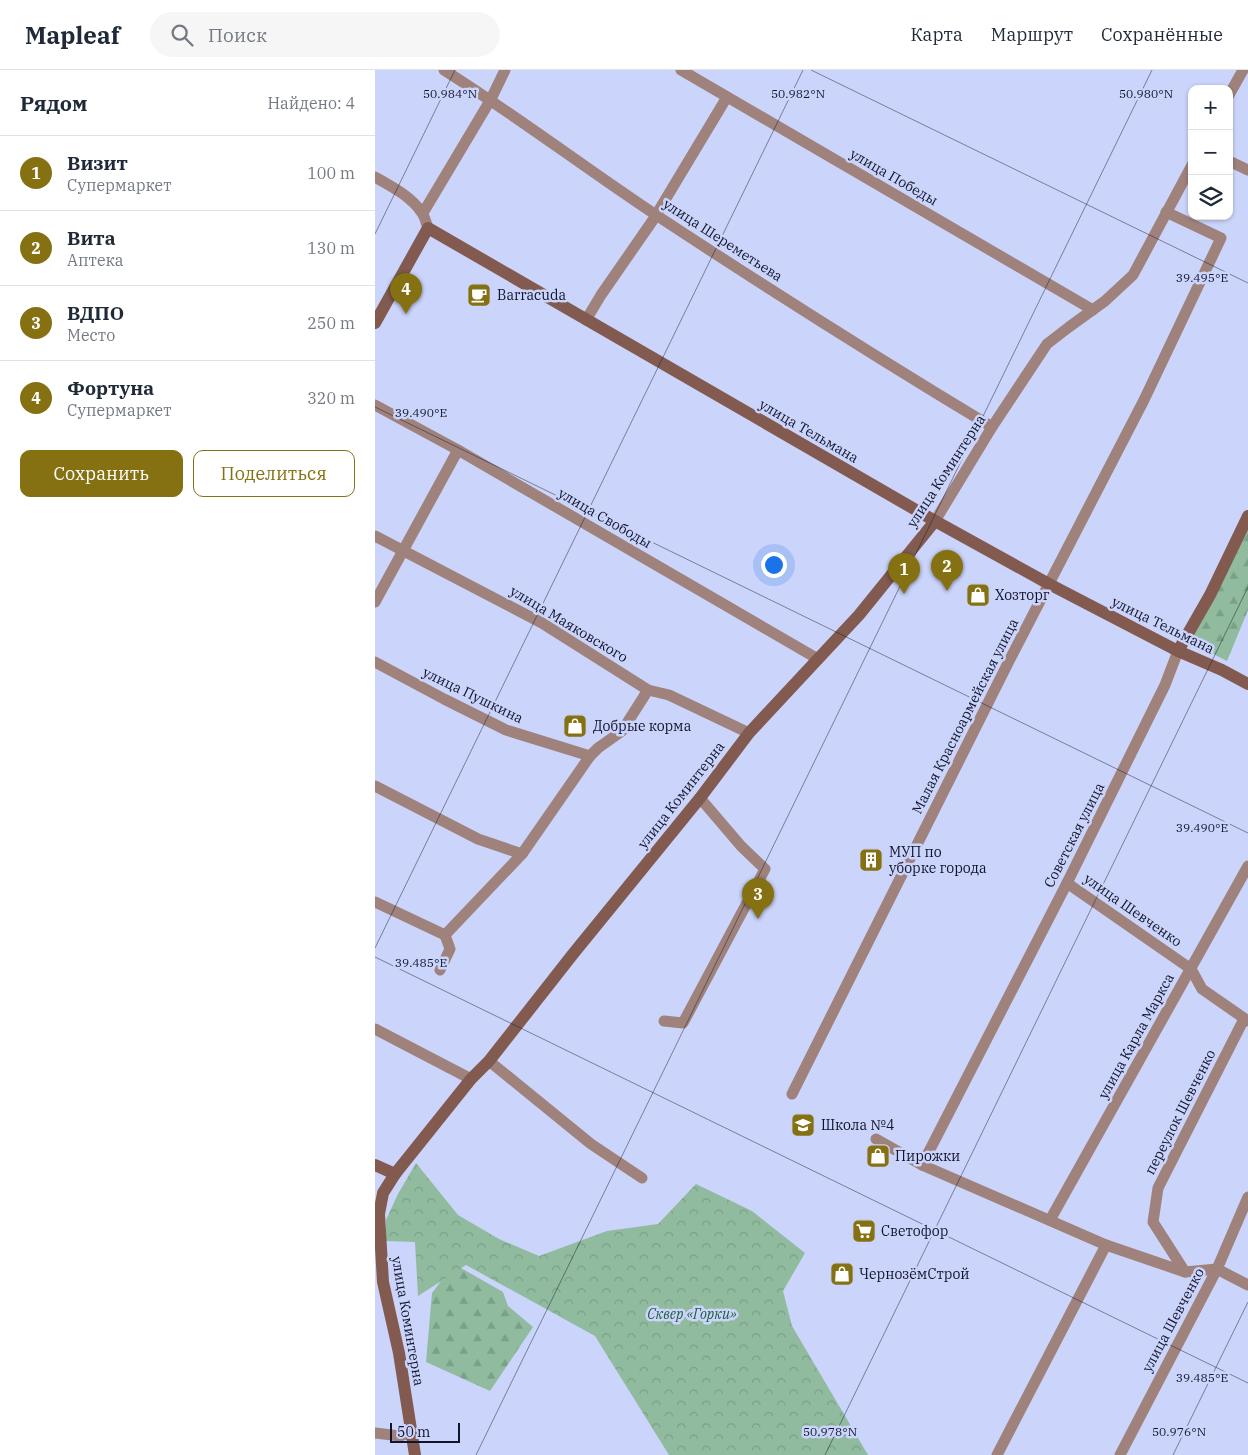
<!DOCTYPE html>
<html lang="ru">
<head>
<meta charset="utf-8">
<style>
  body { margin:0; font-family:"IBM Plex Serif",serif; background:#f6f6f7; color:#1f2937 }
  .controls { position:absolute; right:15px; top:15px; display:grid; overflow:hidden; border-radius:10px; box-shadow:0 1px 4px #0004 }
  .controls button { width:45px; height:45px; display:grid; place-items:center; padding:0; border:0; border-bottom:1px solid #e0e1e3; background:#fff; color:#1f2937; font:25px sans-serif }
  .scale { position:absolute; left:15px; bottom:12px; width:70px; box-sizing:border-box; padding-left:5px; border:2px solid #11142b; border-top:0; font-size:14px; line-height:18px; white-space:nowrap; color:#11142b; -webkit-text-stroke:4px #cbd4fb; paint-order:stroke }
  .you { position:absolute; left:398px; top:494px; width:18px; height:18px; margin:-12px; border:4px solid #fff; border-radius:50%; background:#1a73e8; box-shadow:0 0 0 8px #1a73e833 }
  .badge { display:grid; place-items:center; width:32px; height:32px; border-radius:50%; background:#867112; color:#fff; font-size:16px; font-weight:700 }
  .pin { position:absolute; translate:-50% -41px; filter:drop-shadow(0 1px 2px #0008) }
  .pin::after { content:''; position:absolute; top:26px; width:18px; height:15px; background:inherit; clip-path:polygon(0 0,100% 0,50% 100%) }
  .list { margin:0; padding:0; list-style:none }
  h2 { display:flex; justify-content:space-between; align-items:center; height:65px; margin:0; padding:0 20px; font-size:21px }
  h2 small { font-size:16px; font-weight:400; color:#747a83 }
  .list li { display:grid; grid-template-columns:32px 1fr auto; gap:15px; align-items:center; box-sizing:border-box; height:75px; padding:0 20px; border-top:1px solid #e0e1e3 }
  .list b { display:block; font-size:19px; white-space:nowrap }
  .list p { margin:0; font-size:16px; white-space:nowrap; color:#747a83 }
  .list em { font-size:16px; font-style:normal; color:#747a83 }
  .actions { display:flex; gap:10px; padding:15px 20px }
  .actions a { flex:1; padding:11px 0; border:1px solid #867112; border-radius:10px; text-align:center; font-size:18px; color:#867112 }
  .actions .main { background:#867112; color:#fff }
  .icon { flex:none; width:28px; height:28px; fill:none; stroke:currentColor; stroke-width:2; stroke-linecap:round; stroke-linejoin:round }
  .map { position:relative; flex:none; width:873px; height:1385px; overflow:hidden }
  header { display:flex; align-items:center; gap:30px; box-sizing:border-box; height:70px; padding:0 25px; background:#fff; border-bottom:1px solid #e0e1e3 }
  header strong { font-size:24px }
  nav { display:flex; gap:28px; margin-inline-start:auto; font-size:18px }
  .search { width:350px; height:45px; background:#f6f6f7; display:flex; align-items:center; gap:12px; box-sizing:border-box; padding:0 18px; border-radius:28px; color:#747a83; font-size:19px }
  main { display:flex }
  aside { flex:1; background:#fff }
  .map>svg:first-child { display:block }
  .forest { fill:url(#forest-firs) }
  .park { fill:url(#park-crowns) }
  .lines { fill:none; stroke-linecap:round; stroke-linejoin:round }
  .street { stroke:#9f827b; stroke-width:11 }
  .secondary { stroke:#825a4f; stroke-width:12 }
  .ticks { fill:none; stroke:#11142b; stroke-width:1; stroke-opacity:0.45 }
  .labels { text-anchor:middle; stroke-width:5; stroke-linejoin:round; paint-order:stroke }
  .street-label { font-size:14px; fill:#11142b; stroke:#cbd4fb }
  .poi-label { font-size:14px; fill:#11142b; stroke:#cbd4fb; text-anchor:start }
  .park-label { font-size:14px; font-style:italic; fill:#1e5f3a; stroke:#cbd4fb }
  .ticks-label { font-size:12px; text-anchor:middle; fill:#11142b; stroke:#cbd4fb; stroke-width:5; stroke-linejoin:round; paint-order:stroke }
</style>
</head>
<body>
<header>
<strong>Mapleaf</strong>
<div class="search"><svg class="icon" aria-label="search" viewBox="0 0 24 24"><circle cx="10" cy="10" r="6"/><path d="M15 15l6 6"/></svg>Поиск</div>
<nav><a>Карта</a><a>Маршрут</a><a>Сохранённые</a></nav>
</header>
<main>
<aside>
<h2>Рядом<small>Найдено: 4</small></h2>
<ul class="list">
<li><span class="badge">1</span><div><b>Визит</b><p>Супермаркет</p></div><em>100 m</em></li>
<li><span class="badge">2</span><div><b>Вита</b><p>Аптека</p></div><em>130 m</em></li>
<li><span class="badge">3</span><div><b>ВДПО</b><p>Место</p></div><em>250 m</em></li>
<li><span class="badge">4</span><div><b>Фортуна</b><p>Супермаркет</p></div><em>320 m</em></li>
</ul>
<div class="actions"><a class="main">Сохранить</a><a>Поделиться</a></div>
</aside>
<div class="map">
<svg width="873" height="1385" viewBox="0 0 873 1385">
  <defs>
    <pattern id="forest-firs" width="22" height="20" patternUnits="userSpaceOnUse" patternTransform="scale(1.25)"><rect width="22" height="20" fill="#90bb9e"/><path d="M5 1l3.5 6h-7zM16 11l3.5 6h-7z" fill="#7ba088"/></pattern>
    <pattern id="park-crowns" width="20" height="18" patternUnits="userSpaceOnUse" patternTransform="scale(1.25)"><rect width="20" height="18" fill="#90bb9e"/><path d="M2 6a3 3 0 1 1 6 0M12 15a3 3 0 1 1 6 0" fill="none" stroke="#7ba088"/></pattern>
  </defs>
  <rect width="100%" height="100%" fill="#cbd4fb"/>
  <g class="forest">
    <path d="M873 458V540L852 591 815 572Z"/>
    <path d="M79 1194 128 1222 133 1236 158 1257 115 1321 51 1292 57 1223Z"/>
  </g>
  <path class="park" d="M41 1093 83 1145 124 1169 164 1186 232 1161 283 1154 321 1114 377 1141 430 1183 408 1221 417 1256 493 1385H294L220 1266 91 1195 43 1226 40 1172 11 1171V1150L23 1124Z"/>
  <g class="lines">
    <g class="street">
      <path d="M69 0C142 46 210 98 281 145 392 218 504 289 617 357"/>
      <path d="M306 0 718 240"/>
      <path d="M854 25 868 0"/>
      <path d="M854 91 873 100"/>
      <path d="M0 107C16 116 37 127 47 143 50 147 51 153 53 158"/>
      <path d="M48 143 116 29 130 0"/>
      <path d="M211 250 226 225 278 150 352 27"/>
      <path d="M0 335 83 380 443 589"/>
      <path d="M560 451 617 357 672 274 694 257 730 231 758 205 817 95"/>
      <path d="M0 466 167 553 273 620 294 625 374 663"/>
      <path d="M0 532 83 380"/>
      <path d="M0 592 69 629 131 660 215 686"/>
      <path d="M0 716 103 769 147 784"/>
      <path d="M692 813 816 899 827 919 873 951"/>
      <path d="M0 832 70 865"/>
      <path d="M65 900 75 879 70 865 147 784 215 686 223 678 247 661 273 620"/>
      <path d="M289 951 308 953 390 799 366 776 325 728"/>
      <path d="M0 959 96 1009"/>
      <path d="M114 991 216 1074 267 1108"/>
      <path d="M417 1024 634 591 769 330 846 168 791 142"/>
      <path d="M501 1069 547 1095 731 1175 810 1202 842 1199 873 1215"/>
      <path d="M547 1095 692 813 790 615 803 581"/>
      <path d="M675 1150 873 796"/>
      <path d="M810 1202 778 1152 783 1118 869 949"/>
      <path d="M0 1363 25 1366 37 1362"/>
      <path d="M622 1385 731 1175"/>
      <path d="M745 1385 842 1199 873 1127"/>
    </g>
    <g class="secondary">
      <path d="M0 253 53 158 560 451 674 514 803 581 847 600 873 614"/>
      <path d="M803 581 835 525 873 446"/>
      <path d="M0 1095 20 1104"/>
      <path d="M40 1385 24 1283 8 1212 4 1144 8 1123 20 1104 96 1009 114 991 198 884 325 728 374 663 484 545 560 451"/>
    </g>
  </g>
  <path class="ticks" d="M436 0 873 213M0 164 80 0M0 337 873 763M0 878 428 0M0 887 873 1313M101 1385 777 0M450 1385 873 517M798 1385 873 1232"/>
  <defs>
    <g id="cafe-square" transform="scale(1.25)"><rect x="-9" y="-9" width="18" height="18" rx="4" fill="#867112" stroke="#cbd4fb"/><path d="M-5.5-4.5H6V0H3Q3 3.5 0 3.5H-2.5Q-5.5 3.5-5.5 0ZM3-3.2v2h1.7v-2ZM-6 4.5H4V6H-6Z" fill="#fff"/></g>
    <g id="shop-square" transform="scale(1.25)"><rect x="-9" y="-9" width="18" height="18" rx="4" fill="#867112" stroke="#cbd4fb"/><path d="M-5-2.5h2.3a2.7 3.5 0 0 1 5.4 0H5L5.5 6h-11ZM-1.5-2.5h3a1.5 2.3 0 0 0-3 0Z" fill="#fff"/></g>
    <g id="building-square" transform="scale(1.25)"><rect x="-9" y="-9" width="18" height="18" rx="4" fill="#867112" stroke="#cbd4fb"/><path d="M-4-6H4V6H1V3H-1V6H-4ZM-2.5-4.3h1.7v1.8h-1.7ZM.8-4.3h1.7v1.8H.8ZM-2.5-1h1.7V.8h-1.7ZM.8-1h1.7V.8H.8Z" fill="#fff"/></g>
    <g id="school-square" transform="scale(1.25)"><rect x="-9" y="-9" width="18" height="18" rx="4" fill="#867112" stroke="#cbd4fb"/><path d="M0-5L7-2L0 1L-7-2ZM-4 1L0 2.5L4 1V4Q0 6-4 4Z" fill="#fff"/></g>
    <g id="supermarket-square" transform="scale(1.25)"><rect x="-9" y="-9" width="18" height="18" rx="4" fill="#867112" stroke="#cbd4fb"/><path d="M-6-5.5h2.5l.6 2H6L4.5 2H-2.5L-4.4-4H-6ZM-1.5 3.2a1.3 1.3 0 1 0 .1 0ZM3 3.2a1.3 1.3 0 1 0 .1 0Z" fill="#fff"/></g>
  </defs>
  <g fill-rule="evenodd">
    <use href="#cafe-square" x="104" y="225"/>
    <use href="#shop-square" x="603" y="525"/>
    <use href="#shop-square" x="200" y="656"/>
    <use href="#building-square" x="496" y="790"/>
    <use href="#school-square" x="428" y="1055"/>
    <use href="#shop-square" x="503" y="1086"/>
    <use href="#supermarket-square" x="489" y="1161"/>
    <use href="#shop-square" x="467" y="1204"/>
  </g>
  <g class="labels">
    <g class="street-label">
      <text transform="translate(519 107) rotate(30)" y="5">улица Победы</text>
      <text transform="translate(348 170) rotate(33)" y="5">улица Шереметьева</text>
      <text transform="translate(434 361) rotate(30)" y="5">улица Тельмана</text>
      <text transform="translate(571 401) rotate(-57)" y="5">улица Коминтерна</text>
      <text transform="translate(230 448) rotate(30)" y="5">улица Свободы</text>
      <text transform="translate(194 554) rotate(31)" y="5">улица Маяковского</text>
      <text transform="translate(788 555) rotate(26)" y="5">улица Тельмана</text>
      <text transform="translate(98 625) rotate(26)" y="5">улица Пушкина</text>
      <text transform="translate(590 646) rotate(-63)" y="5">Малая Красноармейская улица</text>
      <text transform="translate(306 725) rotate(-52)" y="5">улица Коминтерна</text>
      <text transform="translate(699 765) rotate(-63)" y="5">Советская улица</text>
      <text transform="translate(758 840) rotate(35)" y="5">улица Шевченко</text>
      <text transform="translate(761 966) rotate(-61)" y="5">улица Карла Маркса</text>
      <text transform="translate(805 1042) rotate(-63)" y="5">переулок Шевченко</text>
      <text transform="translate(798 1250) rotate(-62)" y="5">улица Шевченко</text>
      <text transform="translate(33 1251) rotate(80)" y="5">улица Коминтерна</text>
    </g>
    <g class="poi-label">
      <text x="122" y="230">Barracuda</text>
      <text x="620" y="530">Хозторг</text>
      <text x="218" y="661">Добрые корма</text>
      <text x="514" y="787">МУП по<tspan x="514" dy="16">уборке города</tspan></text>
      <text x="446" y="1060">Школа №4</text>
      <text x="520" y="1091">Пирожки</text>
      <text x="506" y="1166">Светофор</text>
      <text x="484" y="1209">ЧернозёмСтрой</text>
    </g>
    <g class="park-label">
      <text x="317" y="1249">Сквер «Горки»</text>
    </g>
  </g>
  <g class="ticks-label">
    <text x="75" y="28">50.984°N</text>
    <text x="423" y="28">50.982°N</text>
    <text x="771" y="28">50.980°N</text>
    <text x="827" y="212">39.495°E</text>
    <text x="46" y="347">39.490°E</text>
    <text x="827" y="762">39.490°E</text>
    <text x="46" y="897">39.485°E</text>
    <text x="827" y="1312">39.485°E</text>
    <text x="455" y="1366">50.978°N</text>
    <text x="804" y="1366">50.976°N</text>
  </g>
</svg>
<div class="controls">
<button>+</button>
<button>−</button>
<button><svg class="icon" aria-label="layers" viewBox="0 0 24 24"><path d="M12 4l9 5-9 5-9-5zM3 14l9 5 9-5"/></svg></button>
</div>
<div class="scale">50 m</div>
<div class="you"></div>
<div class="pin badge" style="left:529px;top:524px">1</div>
<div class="pin badge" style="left:572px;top:521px">2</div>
<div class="pin badge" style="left:383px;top:849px">3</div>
<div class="pin badge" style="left:31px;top:244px">4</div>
</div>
</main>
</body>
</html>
